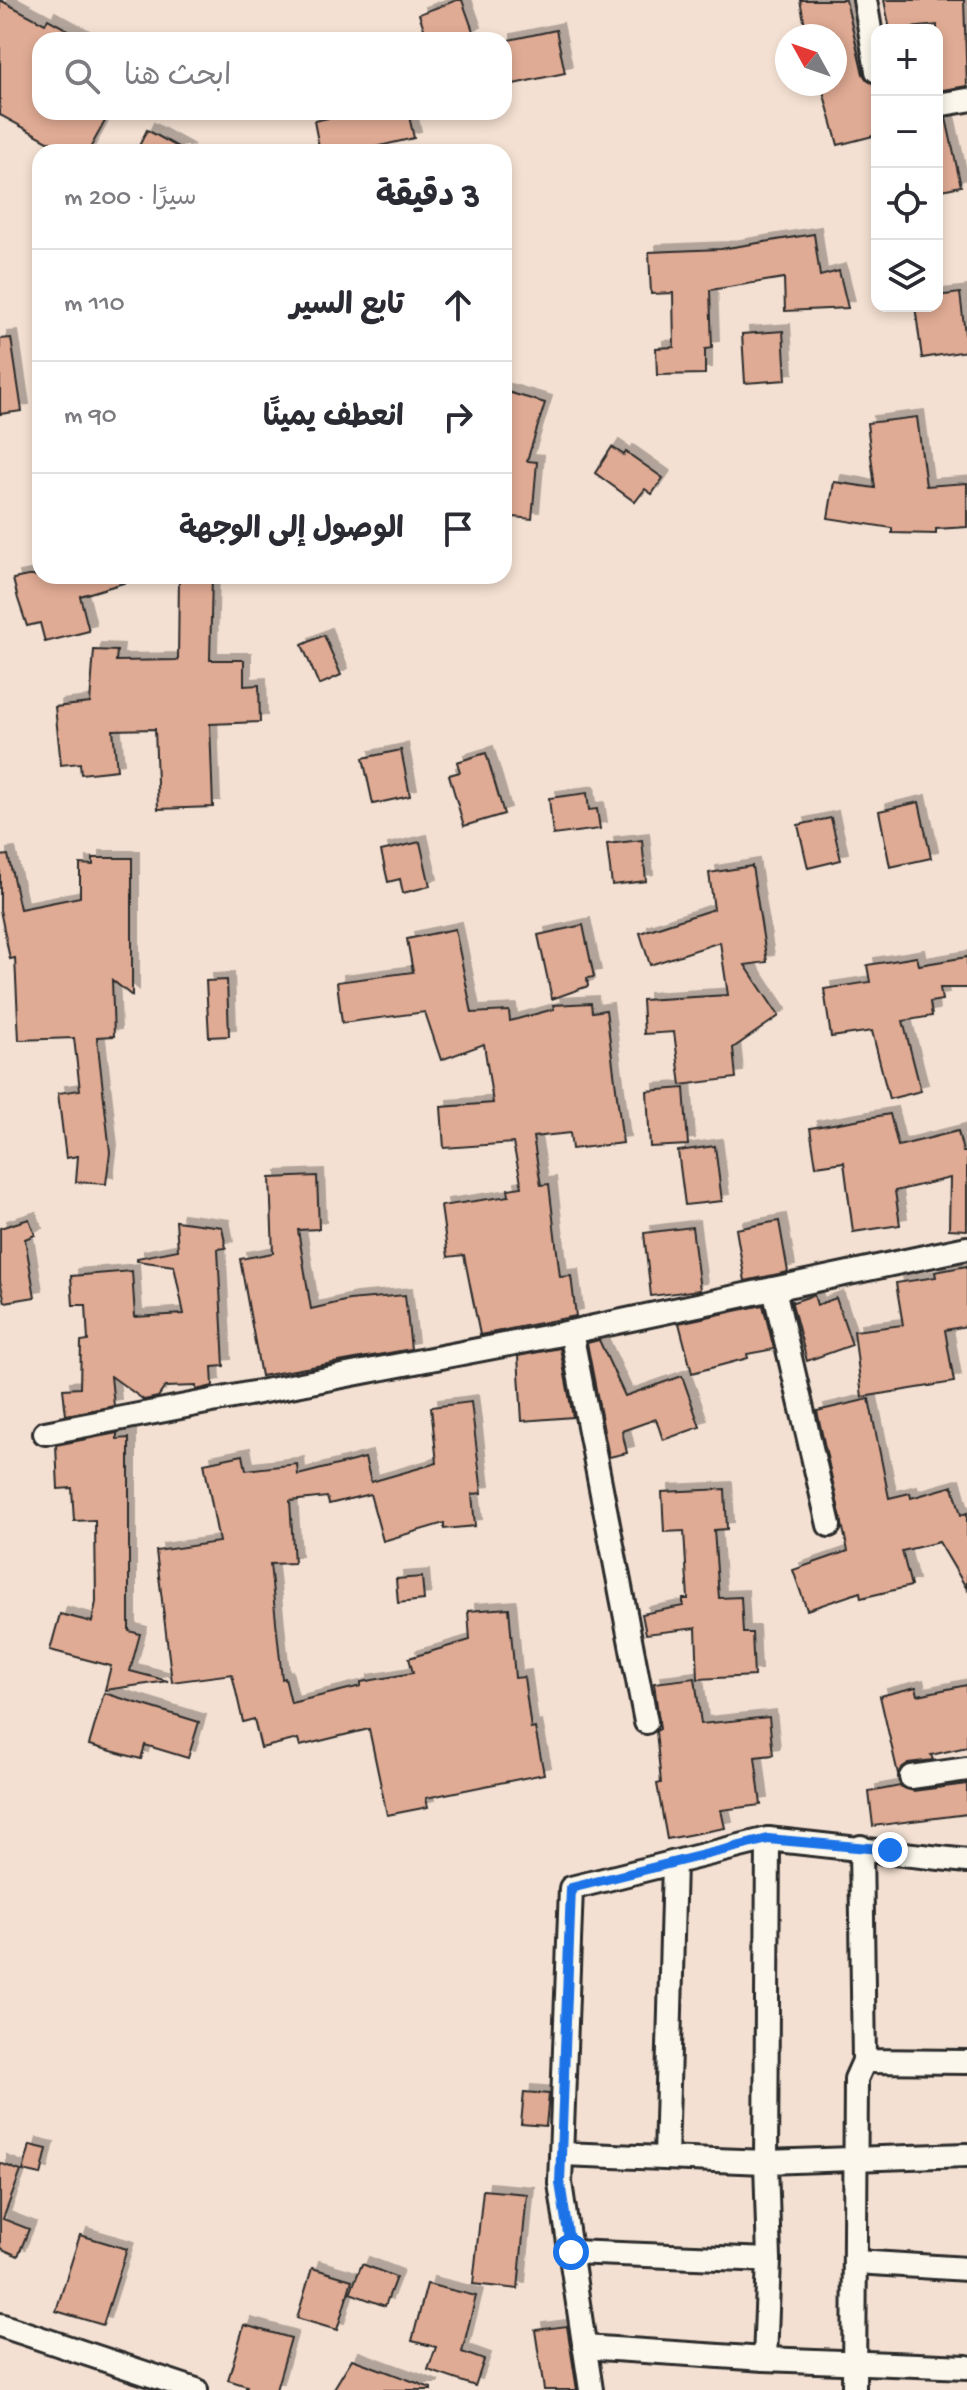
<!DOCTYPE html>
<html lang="ar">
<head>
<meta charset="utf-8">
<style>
  body { margin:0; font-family:"Gochi Hand","Playpen Sans Arabic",sans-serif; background:#f7f7f7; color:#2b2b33; direction:rtl }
  .controls { position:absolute; right:24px; top:24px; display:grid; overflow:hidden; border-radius:16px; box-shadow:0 4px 12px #0003 }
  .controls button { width:72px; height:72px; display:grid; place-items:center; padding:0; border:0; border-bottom:2px solid #e1e1e2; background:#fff; color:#2b2b33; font:40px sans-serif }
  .compass { position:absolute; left:775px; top:24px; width:72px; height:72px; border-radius:50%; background:#fff; box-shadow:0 4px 12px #0003; rotate:310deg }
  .stop { position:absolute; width:24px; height:24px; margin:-18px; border:6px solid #1a73e8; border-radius:50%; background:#fff }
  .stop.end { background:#1a73e8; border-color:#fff; box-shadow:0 2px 8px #0008 }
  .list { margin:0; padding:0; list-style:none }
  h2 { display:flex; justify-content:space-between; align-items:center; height:104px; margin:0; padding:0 32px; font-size:34px }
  h2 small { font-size:26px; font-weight:400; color:#7c7c81 }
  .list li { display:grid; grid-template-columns:52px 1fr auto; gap:24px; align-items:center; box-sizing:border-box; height:112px; padding:0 32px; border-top:2px solid #e1e1e2 }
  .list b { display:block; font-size:30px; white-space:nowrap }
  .list em { font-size:26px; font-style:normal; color:#7c7c81 }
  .icon { flex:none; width:44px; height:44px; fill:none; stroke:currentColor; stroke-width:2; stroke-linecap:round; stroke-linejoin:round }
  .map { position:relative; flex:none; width:967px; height:2390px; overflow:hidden; direction:ltr }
  .search { position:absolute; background:#fff; box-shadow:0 4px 12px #0003; left:32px; top:32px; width:480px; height:88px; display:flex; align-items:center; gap:20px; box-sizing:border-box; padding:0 28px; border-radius:24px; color:#7c7c81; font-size:30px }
  .panel { position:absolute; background:#fff; box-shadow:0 4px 12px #0003; left:32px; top:144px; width:480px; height:440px; border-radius:24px; direction:rtl }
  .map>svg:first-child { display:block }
  .building { fill:#e0ab94; stroke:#2b2b2b; stroke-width:2; filter:url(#shadow) }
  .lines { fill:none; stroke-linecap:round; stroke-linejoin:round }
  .street-casing { stroke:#2b2b2b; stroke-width:28 }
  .street { stroke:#fbf7ec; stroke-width:22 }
  .route { stroke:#1a73e8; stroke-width:10 }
</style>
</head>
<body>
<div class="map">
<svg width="967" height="2390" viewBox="0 0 967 2390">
  <defs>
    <filter id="shadow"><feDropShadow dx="7" dy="-7" stdDeviation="0" flood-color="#0004"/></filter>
  </defs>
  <rect width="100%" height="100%" fill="#f3e0d2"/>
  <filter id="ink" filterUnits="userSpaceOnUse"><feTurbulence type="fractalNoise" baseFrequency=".0125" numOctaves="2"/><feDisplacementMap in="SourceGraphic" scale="16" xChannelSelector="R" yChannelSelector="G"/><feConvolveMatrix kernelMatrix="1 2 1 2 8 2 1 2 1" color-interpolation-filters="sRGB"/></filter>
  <g filter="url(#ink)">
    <g class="building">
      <path d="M0 0 45 24 48 19 86 40H40V112H110L88 152H68L0 115Z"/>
      <path d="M457 0H462L474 34 457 40H428L419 14Z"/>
      <path d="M800 0H846L863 74 867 80 877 85V135L838 145 821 84H835V36H807Z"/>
      <path d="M884 0H964L967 86 937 91V25L890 30Z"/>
      <path d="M556 30 565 73 504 86V41Z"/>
      <path d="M356 112H408L414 138 354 152H320L314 121Z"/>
      <path d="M946 118 961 186 937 191V119Z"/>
      <path d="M147 130 187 152H136Z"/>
      <path d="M814 234 820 276 839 271 848 308 785 311 784 278 710 290 712 348 705 349V374L657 375 656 348 674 347 673 293 651 294 649 252 721 249Z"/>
      <path d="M960 293 967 351 922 358 915 306H937V296Z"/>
      <path d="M783 331 786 380 745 383 742 334Z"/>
      <path d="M11 338 22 411 0 414V339Z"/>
      <path d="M504 391 545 403 527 461 537 462 532 519 504 516Z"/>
      <path d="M917 417 926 486 967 483V527L936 529V534L892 533V528L828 518 834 482 875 488 867 423Z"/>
      <path d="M612 447 624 455 626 452 663 478 652 494 645 489 635 502 595 473Z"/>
      <path d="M28 576H129L130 581 80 596 89 631 45 642 40 623 27 626 18 599 13 579Z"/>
      <path d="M179 576H212L210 660H244V686L259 685 260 722 210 724 213 807 158 809 155 729 113 730 117 770 81 774 80 763 61 765 55 707 90 703 94 650 117 651 116 661 178 660Z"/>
      <path d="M324 635 341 675 319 685 302 645Z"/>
      <path d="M401 750 410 796 373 804 363 758Z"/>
      <path d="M486 753 504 814 464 826 449 775 460 772 457 762Z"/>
      <path d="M587 793 589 810 597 809 600 829 553 835 549 798Z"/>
      <path d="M919 802 931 858 890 867 879 811Z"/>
      <path d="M831 818 841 860 808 868 798 825Z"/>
      <path d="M642 840 646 881 612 885 607 844Z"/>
      <path d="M420 842 430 886 403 893 400 879 388 882 381 851Z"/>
      <path d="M8 855 20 909 80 897V864L93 865V858H132V996L112 980 114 1036 97 1037 110 1152 106 1184 76 1182 78 1156 66 1158 58 1093 80 1090 74 1038 19 1040 15 958 10 959 0 910V856Z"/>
      <path d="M752 866 767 962 745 965 779 1016 733 1048 736 1078 681 1085 674 1032 644 1034 642 1000 728 995 720 942 650 965 640 933 714 909 709 873Z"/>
      <path d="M583 925 594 977 587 978 588 986 552 999 538 935Z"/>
      <path d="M455 929 472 1013 509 1011 510 1021 554 1009 553 1005 591 1003 592 1012 606 1010 623 1143 572 1149 570 1133 533 1137 541 1185 549 1184 560 1277 571 1276 576 1316 480 1335 464 1255 448 1257 441 1206 509 1196 508 1189 522 1187 513 1143 444 1148 441 1107 493 1103 484 1044 441 1060 425 1012 342 1023 337 982 413 972 407 939Z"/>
      <path d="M917 957 919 965 967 957V988H940L942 1000 930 1002 932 1016 903 1021 921 1091 889 1099 872 1031 831 1037 824 989 870 982 867 965Z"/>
      <path d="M227 980 229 1036 209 1037 206 981Z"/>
      <path d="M684 1088 688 1145 650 1147 647 1091Z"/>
      <path d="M890 1114 898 1146 958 1131 963 1152H967V1230L949 1229 950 1178 895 1191 900 1225 853 1232 844 1162 816 1166 810 1128Z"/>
      <path d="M715 1146 722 1201 685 1205 678 1151Z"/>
      <path d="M317 1176 319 1229 298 1230 311 1309 349 1300 405 1295 411 1349 261 1376 240 1259 273 1253 270 1178Z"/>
      <path d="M29 1219 35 1235 25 1239 35 1297 5 1302 0 1281V1228Z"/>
      <path d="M176 1221 222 1227 226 1248 218 1249 224 1366 212 1367 213 1386 196 1390V1386L165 1387 158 1397 144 1400 111 1376 114 1406 66 1415 63 1389 80 1388 81 1342 88 1341 86 1305H73L71 1276 132 1271 135 1317 184 1314 174 1266 137 1261V1258L178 1250Z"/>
      <path d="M779 1221 788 1272 745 1281 736 1229Z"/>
      <path d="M692 1227 700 1290 651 1296 644 1233Z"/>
      <path d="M967 1266V1326L945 1330 954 1382 862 1397 854 1331 903 1325 896 1283 936 1277 935 1272Z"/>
      <path d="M814 1295 817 1305 836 1298 852 1345 807 1361 791 1300 793 1302Z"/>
      <path d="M763 1305 774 1349 747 1354 748 1358 692 1373 679 1323Z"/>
      <path d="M599 1340 625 1396 682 1376 700 1427 663 1440 656 1419 622 1431 627 1453 609 1457 587 1343Z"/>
      <path d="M560 1348 573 1417 522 1421 518 1356Z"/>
      <path d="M869 1399 889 1498 910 1493 911 1498 953 1486 961 1515 967 1513V1589L939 1542 902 1551 911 1586 861 1598 860 1592 807 1610 793 1570 848 1551 817 1411Z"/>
      <path d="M471 1402 482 1493 472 1494 475 1526 444 1529V1523L383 1541 370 1494 329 1504 327 1497 290 1501 294 1563 270 1564 282 1679 285 1678 291 1703 361 1686V1682L413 1673 409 1658 470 1640 468 1611 509 1608 515 1678 524 1677 531 1729 535 1728 544 1774 426 1798 428 1807 387 1815 369 1729 300 1746 298 1739 261 1748 254 1719 243 1722 232 1674 172 1682 156 1551 219 1542 204 1463 243 1455 246 1470 297 1464 298 1475 365 1458 371 1482 437 1463 431 1407Z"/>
      <path d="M117 1433V1439L129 1438V1631L140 1634 130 1671 168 1681 105 1690 111 1666 50 1650 60 1614 92 1622 96 1602 95 1520 74 1521 72 1488 58 1489 56 1445Z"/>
      <path d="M725 1489 727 1529 714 1530 719 1598 741 1597 743 1633H752L754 1676 698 1679 696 1628 646 1634 642 1614 683 1606V1599H688L684 1531 664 1532 662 1492Z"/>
      <path d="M422 1577 424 1600 398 1603 396 1579Z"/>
      <path d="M695 1678 701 1724 769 1717 773 1755 755 1757 761 1805 721 1810 725 1828 667 1839 657 1784 661 1783 656 1731 660 1729 654 1683Z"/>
      <path d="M967 1685V1747L931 1755 933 1760 908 1763 898 1774 880 1696 916 1687 918 1695Z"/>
      <path d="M104 1693 199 1722 188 1758 145 1745 141 1759 89 1745Z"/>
      <path d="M967 1784V1814L873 1826 869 1792 900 1786 913 1791Z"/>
      <path d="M524 2092 549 2094 546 2126 521 2124Z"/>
      <path d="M30 2145 47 2149 41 2175 23 2171Z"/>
      <path d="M0 2163 21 2171 3 2219 29 2229 18 2256 0 2248Z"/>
      <path d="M483 2190 527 2194 518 2289 473 2284Z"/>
      <path d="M80 2235 127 2249 103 2325 56 2311Z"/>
      <path d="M362 2264 396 2277 385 2306 350 2293Z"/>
      <path d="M312 2268 352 2280 337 2330 297 2318Z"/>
      <path d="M427 2284 476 2296 462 2352 484 2360 475 2386 428 2370 436 2347 412 2341Z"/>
      <path d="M244 2325 291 2338 276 2390H245L247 2386 228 2380Z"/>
      <path d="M567 2326 577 2390H544L535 2330Z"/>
      <path d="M352 2359 431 2388V2390H333Z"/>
    </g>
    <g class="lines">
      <g class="street-casing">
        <g id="street">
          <path d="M865 0 877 71"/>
          <path d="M937 105 967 100"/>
          <path d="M774 1289 829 1525"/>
          <path d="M571 1332 646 1722"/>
          <path d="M45 1433 556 1335 967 1248"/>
          <path d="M911 1777 967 1769"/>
          <path d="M861 1847 864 2061 967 2062"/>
          <path d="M562 2154 766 2162 768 1839"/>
          <path d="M666 2158 674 1863"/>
          <path d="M571 2252 769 2260"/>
          <path d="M856 2262 967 2269"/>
          <path d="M0 2325 196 2390"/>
          <path d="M584 2347 765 2359 769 2260 766 2162 967 2155"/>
          <path d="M765 2359 967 2367"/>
          <path d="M591 2390 560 2183 571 1888 768 1839 967 1861"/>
          <path d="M854 2390 856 2079 864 2061"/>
        </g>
      </g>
      <use href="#street" class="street"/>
    </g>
  </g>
  <g class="lines" filter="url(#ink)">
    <path class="route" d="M571 2252 560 2183 571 1888 768 1839 890 1850"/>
  </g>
</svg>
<div class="controls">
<button>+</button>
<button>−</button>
<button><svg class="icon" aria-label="locate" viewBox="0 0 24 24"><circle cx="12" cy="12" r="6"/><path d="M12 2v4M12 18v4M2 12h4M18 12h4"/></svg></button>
<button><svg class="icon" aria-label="layers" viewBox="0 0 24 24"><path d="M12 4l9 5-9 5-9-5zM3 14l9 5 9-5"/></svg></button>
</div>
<svg class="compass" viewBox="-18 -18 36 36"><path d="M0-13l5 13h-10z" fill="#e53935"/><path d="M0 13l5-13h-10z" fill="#7c7c81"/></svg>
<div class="stop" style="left:571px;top:2252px"></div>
<div class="stop end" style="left:890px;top:1850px"></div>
<div class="search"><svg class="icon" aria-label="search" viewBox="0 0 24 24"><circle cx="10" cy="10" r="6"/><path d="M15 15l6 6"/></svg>ابحث هنا</div>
<section class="panel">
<h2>3 دقيقة<small>سيرًا · 200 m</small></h2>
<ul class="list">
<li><svg class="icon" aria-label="ahead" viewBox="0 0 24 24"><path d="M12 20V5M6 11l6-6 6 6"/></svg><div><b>تابع السير</b></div><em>110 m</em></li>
<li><svg class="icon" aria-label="right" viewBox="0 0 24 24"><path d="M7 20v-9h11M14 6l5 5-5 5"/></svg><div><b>انعطف يمينًا</b></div><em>90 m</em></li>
<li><svg class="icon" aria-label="arrive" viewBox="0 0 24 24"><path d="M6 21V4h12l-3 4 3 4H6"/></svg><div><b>الوصول إلى الوجهة</b></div></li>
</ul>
</section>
</div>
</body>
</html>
